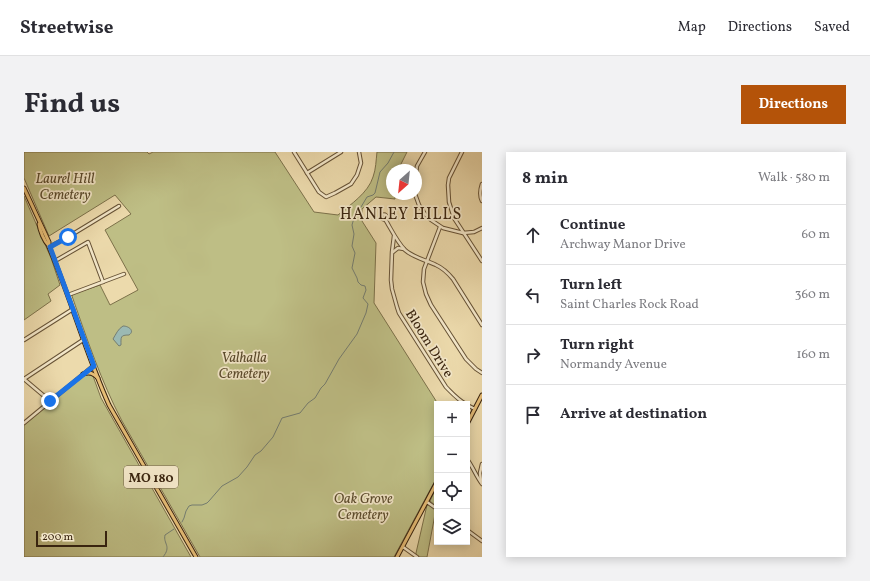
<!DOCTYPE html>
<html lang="en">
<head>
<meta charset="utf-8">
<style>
  body { margin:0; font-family:Vollkorn,serif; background:#f2f2f3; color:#2b2b33 }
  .controls { position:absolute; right:12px; bottom:12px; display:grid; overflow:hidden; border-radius:0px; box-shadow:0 2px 10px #0003 }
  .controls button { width:36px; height:36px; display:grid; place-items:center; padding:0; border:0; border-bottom:1px solid #e1e1e2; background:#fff; color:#2b2b33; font:20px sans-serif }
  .compass { position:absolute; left:362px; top:12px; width:36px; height:36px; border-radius:50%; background:#fff; box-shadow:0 2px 10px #0003; rotate:207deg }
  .scale { position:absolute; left:12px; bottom:10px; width:71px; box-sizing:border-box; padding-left:4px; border:2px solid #39240f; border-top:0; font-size:11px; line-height:14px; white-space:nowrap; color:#39240f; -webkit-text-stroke:3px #f3e7c9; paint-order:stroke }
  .stop { position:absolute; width:12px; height:12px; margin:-9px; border:3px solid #1a73e8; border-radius:50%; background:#fff }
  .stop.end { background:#1a73e8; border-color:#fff; box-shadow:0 1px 4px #0008 }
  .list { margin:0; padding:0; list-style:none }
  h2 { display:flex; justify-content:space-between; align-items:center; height:52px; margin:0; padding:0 16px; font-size:17px }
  h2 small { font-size:13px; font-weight:400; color:#7c7c81 }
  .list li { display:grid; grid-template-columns:26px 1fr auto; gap:12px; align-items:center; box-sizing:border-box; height:60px; padding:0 16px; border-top:1px solid #e1e1e2 }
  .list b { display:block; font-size:15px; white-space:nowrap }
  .list p { margin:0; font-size:13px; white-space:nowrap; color:#7c7c81 }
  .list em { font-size:13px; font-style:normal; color:#7c7c81 }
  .icon { flex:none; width:22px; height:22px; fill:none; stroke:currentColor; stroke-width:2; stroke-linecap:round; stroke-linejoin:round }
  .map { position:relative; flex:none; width:458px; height:405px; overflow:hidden; border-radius:0px }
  header { display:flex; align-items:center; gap:24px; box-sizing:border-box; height:56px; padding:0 20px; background:#fff; border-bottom:1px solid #e1e1e2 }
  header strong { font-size:19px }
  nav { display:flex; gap:22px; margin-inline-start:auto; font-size:14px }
  .intro { display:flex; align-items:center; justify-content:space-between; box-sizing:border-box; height:96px; padding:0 24px }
  h1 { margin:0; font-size:28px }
  .button { padding:10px 18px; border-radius:0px; background:#b45309; color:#fff; font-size:14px; font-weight:700 }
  main { display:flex; gap:24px; padding:0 24px }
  aside { flex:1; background:#fff; border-radius:0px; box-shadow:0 2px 10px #0003 }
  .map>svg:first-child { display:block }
  .green { fill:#bebe85; stroke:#7c714a }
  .water { fill:#9bb9b3; stroke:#747d71 }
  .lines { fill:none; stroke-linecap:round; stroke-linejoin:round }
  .stream { stroke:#747d71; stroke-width:1 }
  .minor-casing { stroke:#665236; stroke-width:4.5 }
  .major-casing { stroke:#39240f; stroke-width:5 }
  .minor { stroke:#f3e7c9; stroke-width:2.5 }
  .major { stroke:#e6bd76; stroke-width:3 }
  .route { stroke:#1a73e8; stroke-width:5 }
  .labels { text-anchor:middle; stroke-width:3.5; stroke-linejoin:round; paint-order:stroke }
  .shield { fill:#f3e7c9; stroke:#715e47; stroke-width:1 }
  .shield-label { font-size:13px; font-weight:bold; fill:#39240f }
  .park-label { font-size:14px; font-style:italic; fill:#5a4a2c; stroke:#f3e7c9 }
  .street-label { font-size:14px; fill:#39240f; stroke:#f3e7c9 }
  .quarter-label { font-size:16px; letter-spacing:1px; fill:#39240f; stroke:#f3e7c9 }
</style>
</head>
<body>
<header>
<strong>Streetwise</strong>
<nav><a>Map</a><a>Directions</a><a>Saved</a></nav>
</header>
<div class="intro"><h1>Find us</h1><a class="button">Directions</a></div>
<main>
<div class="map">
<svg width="458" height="405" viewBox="0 0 458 405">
  <rect width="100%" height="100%" fill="#ecdaac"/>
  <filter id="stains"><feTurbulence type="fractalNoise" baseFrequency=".005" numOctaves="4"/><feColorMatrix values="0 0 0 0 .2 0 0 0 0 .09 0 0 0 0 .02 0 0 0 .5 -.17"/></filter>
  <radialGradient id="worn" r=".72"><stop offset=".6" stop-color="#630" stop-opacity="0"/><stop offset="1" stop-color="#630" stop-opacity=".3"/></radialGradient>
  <g class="green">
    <path d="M0 0H123L125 2 129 0H251L290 60 314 63C327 52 344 41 349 25 352 17 352 8 353 0H383L374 18H368V42H371V47L352 45 338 57V69L352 91 350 151 414 252H413V325L370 405H176L98 269C77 229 63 187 48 144L49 142 76 133 86 153 114 138 81 78 107 62 91 43 25 84 0 26Z"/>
    <path d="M0 44 27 106 36 133 24 142 27 149 0 168Z"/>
    <path d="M61 222H63L69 224 77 246 167 405H0V273Z"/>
    <path d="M413 334V355L406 349Z"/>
    <path d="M403 353H406L412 357 403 405H395L392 402V401Z"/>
  </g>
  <path class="water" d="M99 174C105 174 111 179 105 183 96 183 97 185 97 193L95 194 89 187C92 182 94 177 99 174Z"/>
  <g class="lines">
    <g class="stream">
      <path d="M158 370 160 366 162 359 165 354 168 353H178L183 351 185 349 198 334 214 325 223 315 231 303 237 299 249 285 258 266 276 261 284 251 291 246 297 236 301 232 315 207 333 182 342 161 344 152 339 146 342 138 341 134 337 133 334 130 333 126 328 116 331 101 328 94 330 82 328 73 330 66 332 60 337 55 343 45 349 43 351 41 356 20 364 11 370 0"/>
      <path d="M139 405C148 394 139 392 141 383L150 377"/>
    </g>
    <g class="minor-casing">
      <g id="minor">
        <path d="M270 0 295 40 302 45 311 41 327 32 333 23 337 11 335 0"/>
        <path d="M438 0 425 26 424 33 425 50 430 66 458 109"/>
        <path d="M283 21 317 0"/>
        <path d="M392 21 393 14 401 0"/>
        <path d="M458 32C456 38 455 43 458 49"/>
        <path d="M391 42 395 53 401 62 407 68 419 76 439 81 450 80 458 76"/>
        <circle cx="360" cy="65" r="2.5"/>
        <path d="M361 67C367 77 373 90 381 98 390 106 402 108 412 113 419 116 424 121 429 127L458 173"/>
        <path d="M416 75 400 117 399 130 402 142 407 153 442 207 452 217 458 221"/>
        <path d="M370 84 368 100 367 128 368 137 373 155 375 161 422 235C428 241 434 248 442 252"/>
        <path d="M25 95 44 85 95 54"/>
        <path d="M369 100 374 96 380 97"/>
        <path d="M31 109 64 90 79 130"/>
        <path d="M44 143 100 122"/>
        <path d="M0 188 49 157"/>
        <path d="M0 227 59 188"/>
        <path d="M0 227 26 249"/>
        <path d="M443 253 451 257"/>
        <path d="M0 271 69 214"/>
        <path d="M443 307C449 315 452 324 458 332"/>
        <path d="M457 329 456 321 458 312"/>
        <path d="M403 350 413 357"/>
        <path d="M443 378 458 389"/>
        <path d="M379 395 393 405"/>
      </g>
    </g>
    <g class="major-casing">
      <g id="major">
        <path d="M0 36 25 90V95C47 147 62 202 85 253L172 405"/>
        <path d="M15 72C16 79 20 89 25 94"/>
        <path d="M59 222C66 220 69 221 74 226"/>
        <path d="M443 272 458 243"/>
        <path d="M373 405 413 330"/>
      </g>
    </g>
    <use href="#minor" class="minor"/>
    <use href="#major" class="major"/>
  </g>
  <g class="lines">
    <path class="route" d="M26 249 70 214 26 95 44 85"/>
  </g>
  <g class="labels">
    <rect class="shield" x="100" y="314" width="54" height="22" rx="3"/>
    <g class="shield-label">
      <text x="127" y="330">MO 180</text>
    </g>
    <g class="park-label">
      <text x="41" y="31">Laurel Hill<tspan x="41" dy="16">Cemetery</tspan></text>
      <text x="220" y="210">Valhalla<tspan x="220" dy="16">Cemetery</tspan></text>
      <text x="339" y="351">Oak Grove<tspan x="339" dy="16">Cemetery</tspan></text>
    </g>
    <g class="street-label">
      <text transform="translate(406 191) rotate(58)" y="5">Bloom Drive</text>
    </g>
    <g class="quarter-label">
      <text x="377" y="67">HANLEY HILLS</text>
    </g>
  </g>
  <rect width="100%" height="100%" filter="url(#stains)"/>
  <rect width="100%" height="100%" fill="url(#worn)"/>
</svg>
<div class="controls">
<button>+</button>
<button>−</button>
<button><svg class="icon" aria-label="locate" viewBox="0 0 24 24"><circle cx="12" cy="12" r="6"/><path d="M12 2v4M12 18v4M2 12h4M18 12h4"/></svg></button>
<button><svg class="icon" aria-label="layers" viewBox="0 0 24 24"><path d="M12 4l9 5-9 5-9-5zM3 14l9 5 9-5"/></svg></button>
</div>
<svg class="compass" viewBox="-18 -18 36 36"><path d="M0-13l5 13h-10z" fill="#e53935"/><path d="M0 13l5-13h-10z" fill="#7c7c81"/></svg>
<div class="scale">200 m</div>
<div class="stop" style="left:44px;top:85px"></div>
<div class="stop end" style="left:26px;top:249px"></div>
</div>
<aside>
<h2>8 min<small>Walk · 580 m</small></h2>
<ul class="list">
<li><svg class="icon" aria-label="ahead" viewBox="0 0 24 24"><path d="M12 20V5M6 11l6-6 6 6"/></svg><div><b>Continue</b><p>Archway Manor Drive</p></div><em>60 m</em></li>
<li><svg class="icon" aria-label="left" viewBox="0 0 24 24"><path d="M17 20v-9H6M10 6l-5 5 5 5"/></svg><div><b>Turn left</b><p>Saint Charles Rock Road</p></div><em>360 m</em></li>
<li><svg class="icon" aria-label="right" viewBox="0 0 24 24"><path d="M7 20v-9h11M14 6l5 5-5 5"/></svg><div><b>Turn right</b><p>Normandy Avenue</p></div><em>160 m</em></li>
<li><svg class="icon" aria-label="arrive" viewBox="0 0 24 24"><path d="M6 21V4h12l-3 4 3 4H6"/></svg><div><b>Arrive at destination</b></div></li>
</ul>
</aside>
</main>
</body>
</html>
